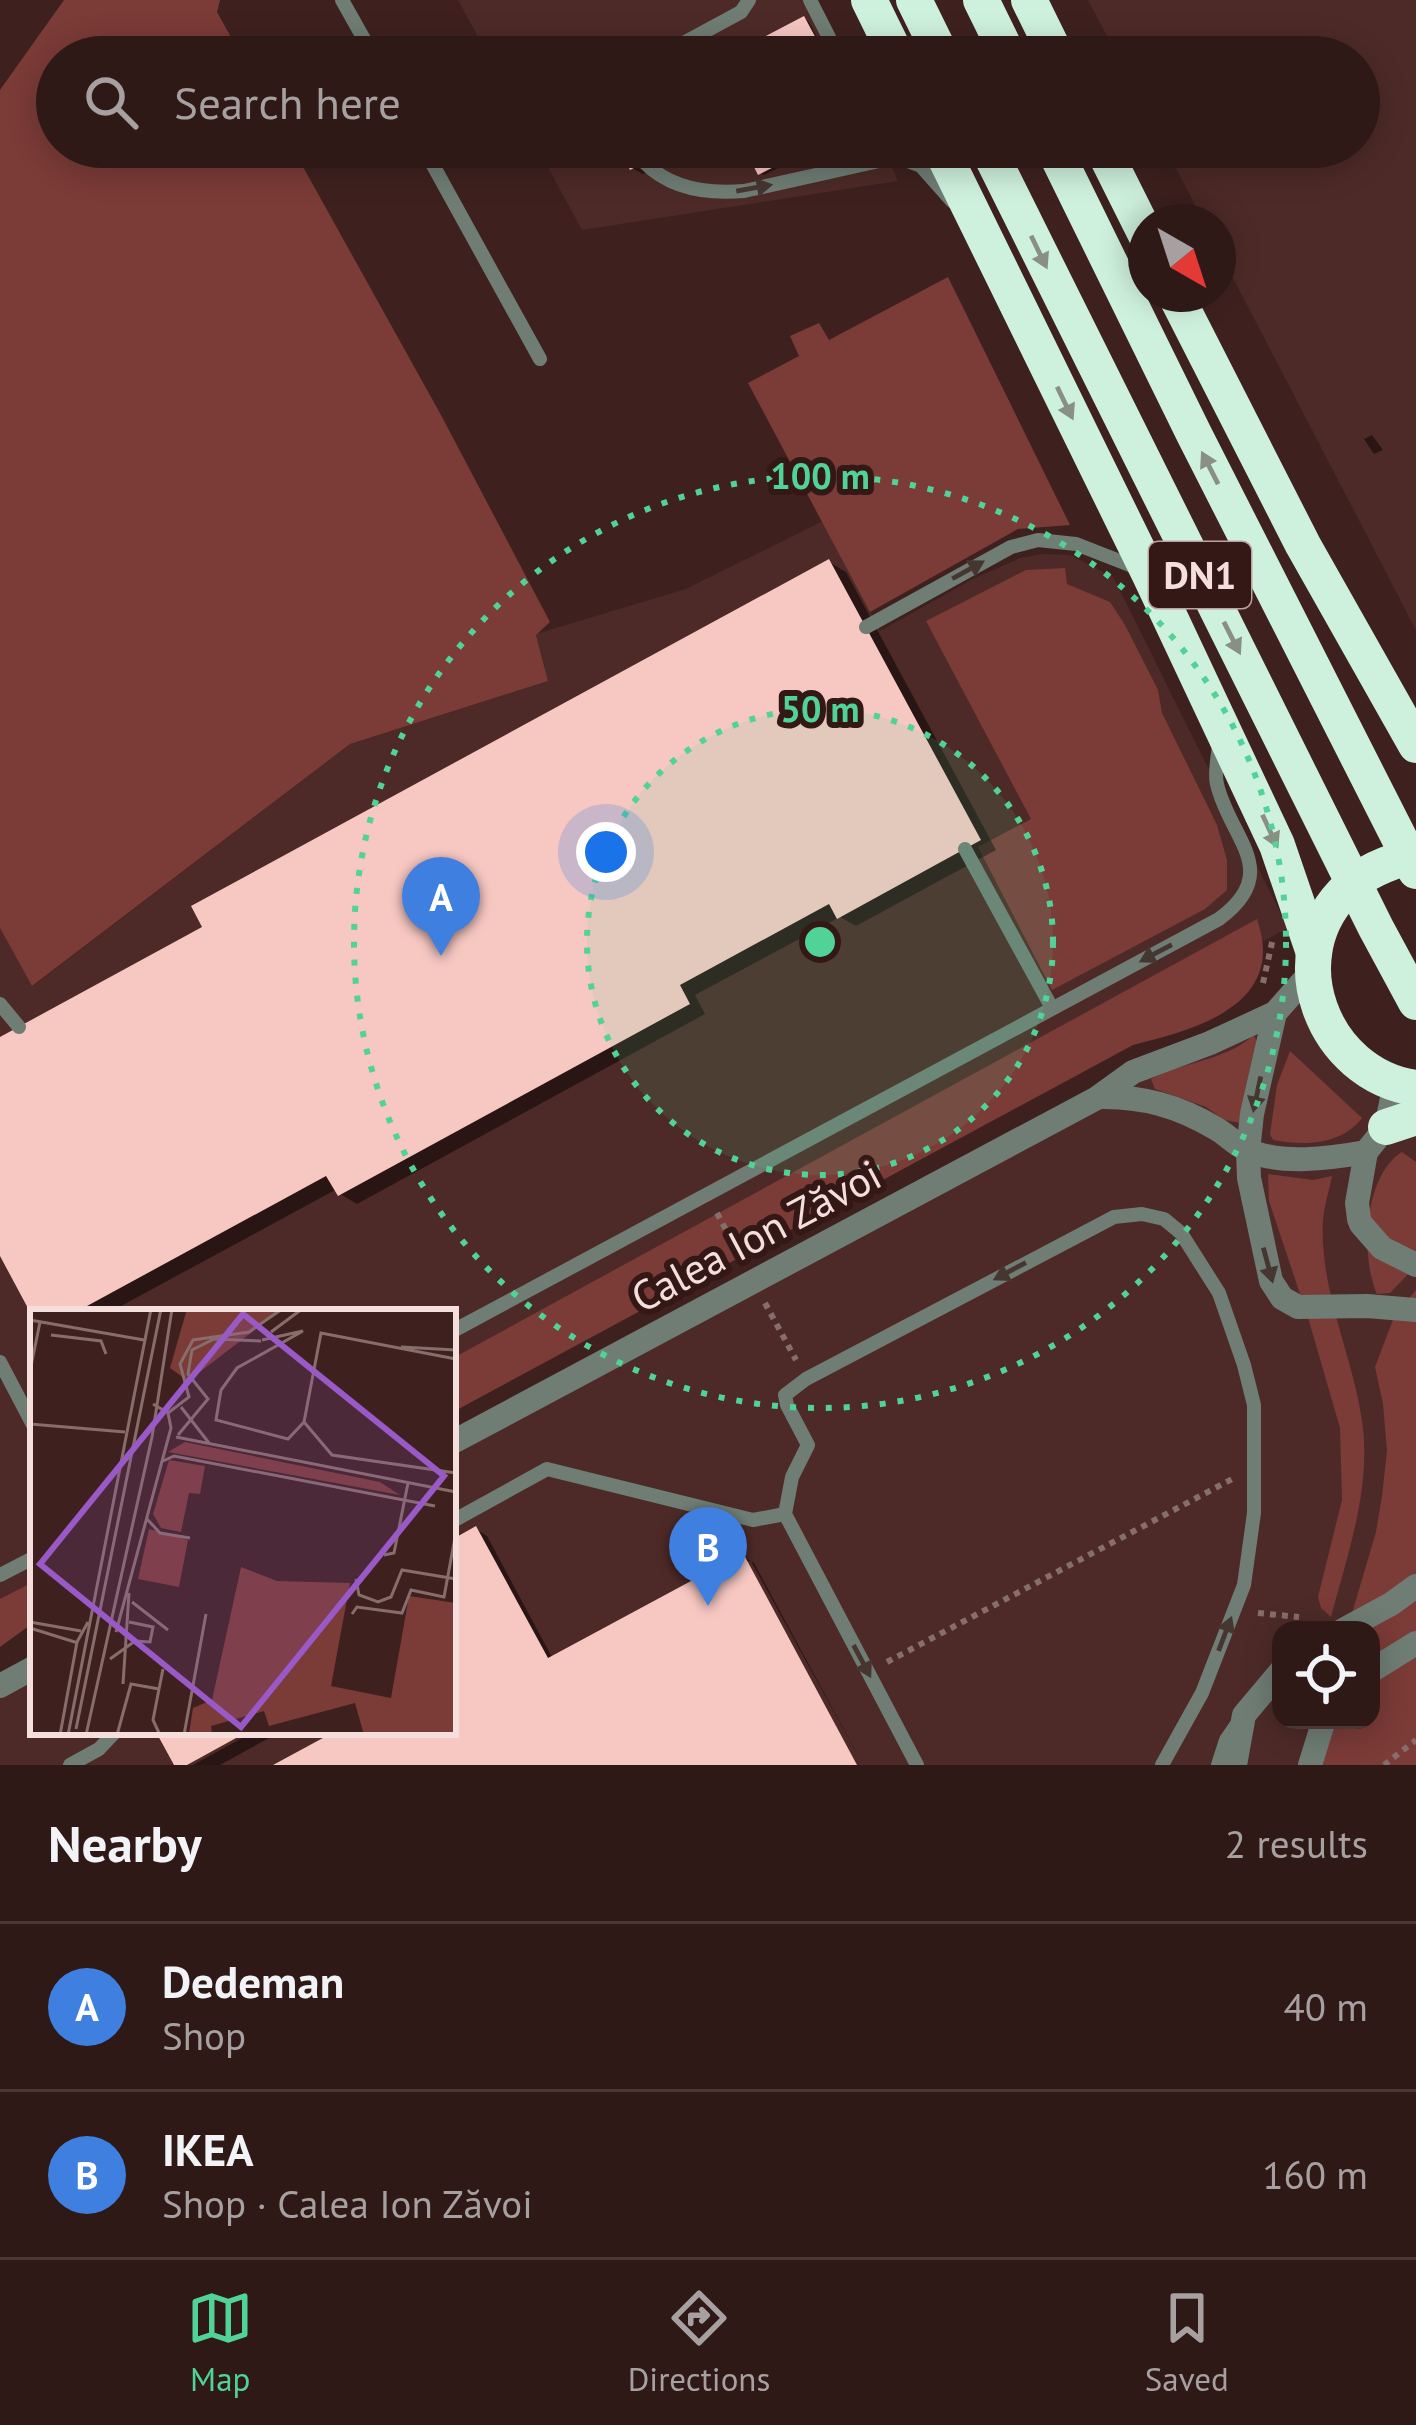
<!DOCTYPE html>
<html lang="en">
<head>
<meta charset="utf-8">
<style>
  body { margin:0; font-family:"PT Sans",sans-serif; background:#3a2624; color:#f1f3f6 }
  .controls { position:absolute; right:36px; bottom:36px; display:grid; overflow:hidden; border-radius:24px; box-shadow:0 6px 30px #0003 }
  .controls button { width:108px; height:108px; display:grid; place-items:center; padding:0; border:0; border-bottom:3px solid #493836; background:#2e1917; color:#f1f3f6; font:60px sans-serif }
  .compass { position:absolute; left:1128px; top:204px; width:108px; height:108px; border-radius:50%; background:#2e1917; box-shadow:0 6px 30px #0003; rotate:141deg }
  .you { position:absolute; left:606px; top:852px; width:42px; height:42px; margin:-30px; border:9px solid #fff; border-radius:50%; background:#1a73e8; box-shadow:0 0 0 18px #1a73e833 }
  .badge { display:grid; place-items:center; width:78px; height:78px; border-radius:50%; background:#51d398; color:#fff; font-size:39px; font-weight:700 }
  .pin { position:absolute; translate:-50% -99px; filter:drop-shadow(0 3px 6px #0008) }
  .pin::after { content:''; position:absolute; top:63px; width:42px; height:36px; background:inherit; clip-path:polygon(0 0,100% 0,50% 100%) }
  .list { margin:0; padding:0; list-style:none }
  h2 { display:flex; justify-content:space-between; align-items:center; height:156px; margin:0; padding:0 48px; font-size:51px }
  h2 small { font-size:39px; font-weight:400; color:#a7a0a1 }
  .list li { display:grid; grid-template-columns:78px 1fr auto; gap:36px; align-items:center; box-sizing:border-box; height:168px; padding:0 48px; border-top:3px solid #493836 }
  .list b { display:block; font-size:45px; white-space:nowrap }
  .list p { margin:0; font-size:39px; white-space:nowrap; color:#a7a0a1 }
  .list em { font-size:39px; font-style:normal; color:#a7a0a1 }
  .icon { flex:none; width:66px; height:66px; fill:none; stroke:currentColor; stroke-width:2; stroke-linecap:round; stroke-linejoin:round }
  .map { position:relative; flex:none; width:1416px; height:1765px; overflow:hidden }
  .search { position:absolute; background:#2e1917; box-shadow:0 6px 30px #0003; left:36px; right:36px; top:36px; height:132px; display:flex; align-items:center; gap:30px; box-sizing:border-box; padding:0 42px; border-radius:66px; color:#a7a0a1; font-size:45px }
  .sheet { height:492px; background:#2e1917 }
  nav { display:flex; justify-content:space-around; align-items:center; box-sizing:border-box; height:168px; border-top:3px solid #493836; background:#2e1917; font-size:33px; color:#a7a0a1 }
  nav a { display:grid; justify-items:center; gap:6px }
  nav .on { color:#51d398 }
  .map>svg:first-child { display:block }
  .built { fill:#4d2a27; fill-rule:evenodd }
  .green { fill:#7b3b37 }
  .shadow { fill:#0007 }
  .building { fill:#f7c7c2 }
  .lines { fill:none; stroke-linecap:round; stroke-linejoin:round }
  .path { stroke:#876d6b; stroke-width:6; stroke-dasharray:6 6; stroke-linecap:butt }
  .lane { stroke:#6f7d75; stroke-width:14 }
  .street { stroke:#6f7d75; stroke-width:24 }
  .highway { stroke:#cef1dd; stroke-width:36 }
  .oneway { fill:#463632 }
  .oneway2 { fill:#898f83 }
  .ring { fill:none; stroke:#51d398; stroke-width:6; stroke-dasharray:6 12 }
  .labels { text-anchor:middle; stroke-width:12; stroke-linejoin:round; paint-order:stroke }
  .shield { fill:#341816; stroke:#baa3a1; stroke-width:3 }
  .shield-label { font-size:39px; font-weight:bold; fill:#f4dfdd }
  .street-label { font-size:42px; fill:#f4dfdd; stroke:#341816 }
  .inset-road { fill:none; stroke:#876d6b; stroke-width:3 }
  .view { fill:#9959c6; fill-opacity:0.15; stroke:#9959c6; stroke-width:6 }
  .inset-edge { fill:none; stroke:#f4dfdd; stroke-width:6 }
  .centre { fill:#51d398; stroke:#341816; stroke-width:6 }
  .ring-label { font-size:36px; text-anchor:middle; font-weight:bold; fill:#51d398; stroke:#341816; stroke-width:12; stroke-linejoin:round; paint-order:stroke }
</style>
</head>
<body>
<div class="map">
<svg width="1416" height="1765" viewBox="0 0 1416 1765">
  <rect width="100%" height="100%" fill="#3e211f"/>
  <g class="built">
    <path d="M458 0H812L839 57H489Z"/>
    <path d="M1088 0H1416V630L1218 249V222H1204L1165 147H1359V57H1118Z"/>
    <path d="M537 147H883L898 181 582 230Z"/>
    <path d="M823 521 880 631 973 579 1020 558 1043 554 1070 555 1113 577 1288 928 453 1370V1312H33V1592L0 1610V928L33 986 350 744 548 681 536 634 686 589Z"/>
    <path d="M1316 996 1416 1116V1765H0V1686L33 1668V1732H453V1442L1097 1098ZM1281 1630H1371V1720H1281Z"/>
  </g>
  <g class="green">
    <path d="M64 0H220L217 12 242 57H57V147H292L441 415 550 622 536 635 548 681 350 744 32 986 0 928V90Z"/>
    <path d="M948 277 1070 525 1018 529 870 612 748 383 799 356 790 336 819 323 829 340Z"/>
    <path d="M1065 568 1067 584 1110 602 1125 625 1158 690 1162 713 1217 825 1227 860V890L1205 909 1052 990 978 847 1031 819 926 621 1026 570Z"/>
    <path d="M1257 919C1287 1005 1197 1029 1133 1045L453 1412V1358Z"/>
    <path d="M1254 1035 1257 1042 1241 1123 1224 1120 1206 1107 1155 1089 1151 1079C1185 1061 1225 1061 1254 1035Z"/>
    <path d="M1290 1051 1362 1118C1341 1145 1305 1146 1273 1140L1270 1134 1277 1085Z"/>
    <path d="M1402 1152 1416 1162V1266L1390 1293 1377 1294C1360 1256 1364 1175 1402 1152Z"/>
    <path d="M1268 1174 1313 1180 1332 1176C1329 1191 1324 1206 1323 1221 1319 1292 1355 1359 1363 1428 1370 1493 1347 1556 1331 1617L1321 1608 1318 1597 1342 1500 1340 1428 1309 1321 1269 1201Z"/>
    <path d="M1416 1290V1765H1308L1321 1720H1371V1630H1347L1376 1532 1382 1496 1387 1451 1383 1404 1375 1367 1394 1317Z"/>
    <path d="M33 1582V1623L0 1647V1599Z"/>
  </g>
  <g class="shadow">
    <path d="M804 19 809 22 827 57H732Z"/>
    <path d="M608 147H663L655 151 662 164 643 174 632 168 623 151 619 154Z"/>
    <path d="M747 147H821L764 175 760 173Z"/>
    <path d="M1372 435 1383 450 1374 454 1364 439Z"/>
    <path d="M829 562 846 572 996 850 856 926 840 917 695 995 705 1014 357 1204 340 1194 337 1189 110 1312H34L0 1250V1041L206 928Z"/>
    <path d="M476 1529 487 1536 553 1659 743 1556 754 1563 863 1765 751 1561H744L854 1765H279L340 1732H453V1542Z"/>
    <path d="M253 1732H280L220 1765H193Z"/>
  </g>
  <g class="building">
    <path d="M804 16 825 55 726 57Z"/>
    <path d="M618 147H655L649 150 653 158 630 170Z"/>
    <path d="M744 147H813L758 175Z"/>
    <path d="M829 559 981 840 837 919 829 904 680 985 690 1004 338 1196 326 1176 76 1312H30L0 1256V1037L202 927 191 906Z"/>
    <path d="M476 1526 548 1658 743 1553 857 1765H273L334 1732H453V1539Z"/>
    <path d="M156 1732H247L187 1765H174Z"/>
  </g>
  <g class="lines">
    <g class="path">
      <path d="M1263 983 1273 938"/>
      <path d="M717 1213 742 1260"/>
      <path d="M765 1303 796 1360"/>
      <path d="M1258 1613 1299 1617"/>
      <path d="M887 1662 1236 1477"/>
      <path d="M1384 1765 1416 1740"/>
    </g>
    <g class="lane">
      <path d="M342 0 374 57"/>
      <path d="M810 0 839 57"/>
      <path d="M656 57 680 45"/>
      <path d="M686 57 680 45 741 12 749 0"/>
      <path d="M423 147 540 359"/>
      <path d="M889 147 897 157 921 166 952 201"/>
      <path d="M645 163C671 189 709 194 744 191L897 157"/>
      <path d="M866 627 1011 547 1038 540 1076 544 1140 569"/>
      <path d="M965 849 1052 1008"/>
      <path d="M0 1004 19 1027"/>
      <path d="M453 1331 1219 919C1284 871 1229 838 1217 784 1214 772 1218 757 1219 745"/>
      <path d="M0 1362 33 1425"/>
      <path d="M453 1521 547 1469 753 1520 785 1514"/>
      <path d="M0 1575 33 1558"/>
      <path d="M70 1765 99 1749 115 1732"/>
      <path d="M917 1765 785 1514 792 1477 808 1445 787 1405 785 1395 806 1379 1114 1217 1142 1214 1164 1219 1181 1233 1219 1293 1244 1365 1254 1405V1513L1244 1585 1202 1693 1162 1765"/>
      <path d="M1218 1765 1226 1740 1237 1724"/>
    </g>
    <g class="street">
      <path d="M1313 970 1275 1013 1252 1114 1248 1151 1249 1178 1271 1281 1282 1298 1298 1307 1367 1306 1416 1310"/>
      <path d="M1395 1084 1386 1127 1366 1152 1357 1203 1359 1219 1361 1224 1382 1248 1416 1265"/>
      <path d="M1099 1097C1142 1096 1178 1106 1215 1128 1226 1134 1235 1144 1246 1149 1279 1166 1332 1158 1366 1152"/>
      <path d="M453 1442 1097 1098 1133 1072 1210 1043 1275 1013"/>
      <path d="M1343 1630 1391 1604 1416 1586"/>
      <path d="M1371 1671 1416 1643"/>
      <path d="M0 1686 33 1668"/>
      <path d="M1235 1765 1244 1715 1281 1671"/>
      <path d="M1310 1765 1324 1720"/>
    </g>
    <g class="highway">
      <path d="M869 0 897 57"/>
      <path d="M914 0 942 57"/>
      <path d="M981 0 1009 57"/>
      <path d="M1029 0 1057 57"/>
      <path d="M940 147 1149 573 1277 845 1314 953"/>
      <path d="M987 147 1376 928 1416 1002"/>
      <path d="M1053 147 1194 434 1416 871"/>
      <path d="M1102 147 1146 235"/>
      <path d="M1175 294 1303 545 1416 745"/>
      <path d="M1416 855C1392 861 1367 870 1349 887 1276 954 1322 1075 1416 1088"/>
      <path d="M1386 1127 1416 1117"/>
    </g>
  </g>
  <defs><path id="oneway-solid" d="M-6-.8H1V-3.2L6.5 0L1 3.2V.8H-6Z" transform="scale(3)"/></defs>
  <g class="oneway">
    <use href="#oneway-solid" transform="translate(754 188) rotate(-10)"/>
    <use href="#oneway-solid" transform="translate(968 570) rotate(-29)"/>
    <use href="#oneway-solid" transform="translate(1156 953) rotate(152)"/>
    <use href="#oneway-solid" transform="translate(1257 1094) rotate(102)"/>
    <use href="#oneway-solid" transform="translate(1268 1265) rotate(75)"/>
    <use href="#oneway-solid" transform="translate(1010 1271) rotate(152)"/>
    <use href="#oneway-solid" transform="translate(1225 1634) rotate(-69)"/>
    <use href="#oneway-solid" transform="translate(862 1661) rotate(62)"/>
  </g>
  <g class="oneway2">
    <use href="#oneway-solid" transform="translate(1039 252) rotate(64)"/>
    <use href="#oneway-solid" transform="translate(1065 403) rotate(64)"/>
    <use href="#oneway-solid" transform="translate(1210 468) rotate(-117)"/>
    <use href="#oneway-solid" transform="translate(1232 638) rotate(63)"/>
    <use href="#oneway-solid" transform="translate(1270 831) rotate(65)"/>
  </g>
  <circle cx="820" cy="942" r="233" fill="#51d398" fill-opacity=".12"/>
  <g class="ring">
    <circle cx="820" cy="942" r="233"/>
    <circle cx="820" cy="942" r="466"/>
  </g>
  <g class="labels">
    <rect class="shield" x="1149" y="542" width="102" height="66" rx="9"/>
    <g class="shield-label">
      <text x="1200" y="589">DN1</text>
    </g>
    <g class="street-label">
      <text transform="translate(756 1236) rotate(-28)" y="15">Calea Ion Zăvoi</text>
    </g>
  </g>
  <g transform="translate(30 1309)">
    <rect width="426" height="426" fill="#3e211f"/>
    <path d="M157 0H252L158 72 140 59ZM155 133 350 173 370 186 138 143ZM139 151 175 157 170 185 159 184 151 223 131 219 123 205ZM119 220 158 231 149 278 108 270ZM211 258 247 272 320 274 301 377 361 389 379 287 426 294V426H334L325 394 239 417 234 402 181 417 182 426 159 424 163 399 182 391Z" fill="#7b3b37"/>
    <path class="inset-road" d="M0 11 114 31M241 23 272 0M21 26 71 32 76 45M232 31 273 22 207 59 191 81 186 111 258 130 274 113 291 24 426 50M371 38 426 41M0 62 10 13M151 98 179 134M138 104 159 88 150 55 163 31 219 23 252 0M274 113 302 146 426 164M0 115 95 123M148 126 178 90 158 65 162 41 184 30 231 32M146 128 426 183M133 152 144 147 405 197M117 210 130 224 160 229M354 246 364 244 378 174M326 270 329 286 348 293 361 288 372 261 426 270M102 293 138 321M322 305 327 298 372 304 381 281 414 288 426 223M0 313 51 322M0 319 48 334M86 323 141 119 138 104 123 95M80 350 105 332 120 333 123 318 99 313M93 375 99 284M129 380 123 411 130 426M46 420 131 0M30 426 47 333 58 313M38 426 121 0M56 426 122 128 142 0M87 426 101 375 129 380 133 360M154 426 176 305"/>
    <path class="view" d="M213 5 414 167 211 418 10 255Z"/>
    <rect width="426" height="426" class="inset-edge"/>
  </g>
  <circle cx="820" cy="942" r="18" class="centre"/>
  <g class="ring-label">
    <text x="820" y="489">100 m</text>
    <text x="820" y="722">50 m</text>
  </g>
</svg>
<div class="controls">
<button><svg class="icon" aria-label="locate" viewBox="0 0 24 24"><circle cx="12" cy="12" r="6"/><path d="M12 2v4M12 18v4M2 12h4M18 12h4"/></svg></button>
</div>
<svg class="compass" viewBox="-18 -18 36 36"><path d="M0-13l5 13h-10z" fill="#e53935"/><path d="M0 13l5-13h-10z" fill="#a7a0a1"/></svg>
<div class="you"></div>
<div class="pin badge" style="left:441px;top:956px;background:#3f7fe0">A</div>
<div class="pin badge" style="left:708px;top:1606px;background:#3f7fe0">B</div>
<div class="search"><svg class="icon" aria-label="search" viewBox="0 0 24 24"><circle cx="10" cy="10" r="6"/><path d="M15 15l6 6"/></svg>Search here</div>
</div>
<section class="sheet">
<h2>Nearby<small>2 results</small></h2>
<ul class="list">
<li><span class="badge" style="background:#3f7fe0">A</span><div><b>Dedeman</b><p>Shop</p></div><em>40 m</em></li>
<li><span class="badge" style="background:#3f7fe0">B</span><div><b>IKEA</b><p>Shop · Calea Ion Zăvoi</p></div><em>160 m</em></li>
</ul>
</section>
<nav>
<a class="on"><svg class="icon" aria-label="map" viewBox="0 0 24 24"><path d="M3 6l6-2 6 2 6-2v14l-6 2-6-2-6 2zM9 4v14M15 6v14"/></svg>Map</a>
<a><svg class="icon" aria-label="directions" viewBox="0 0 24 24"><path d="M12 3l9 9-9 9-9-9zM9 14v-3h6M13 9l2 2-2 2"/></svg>Directions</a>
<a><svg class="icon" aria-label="saved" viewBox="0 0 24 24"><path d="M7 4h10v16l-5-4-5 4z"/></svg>Saved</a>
</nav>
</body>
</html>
